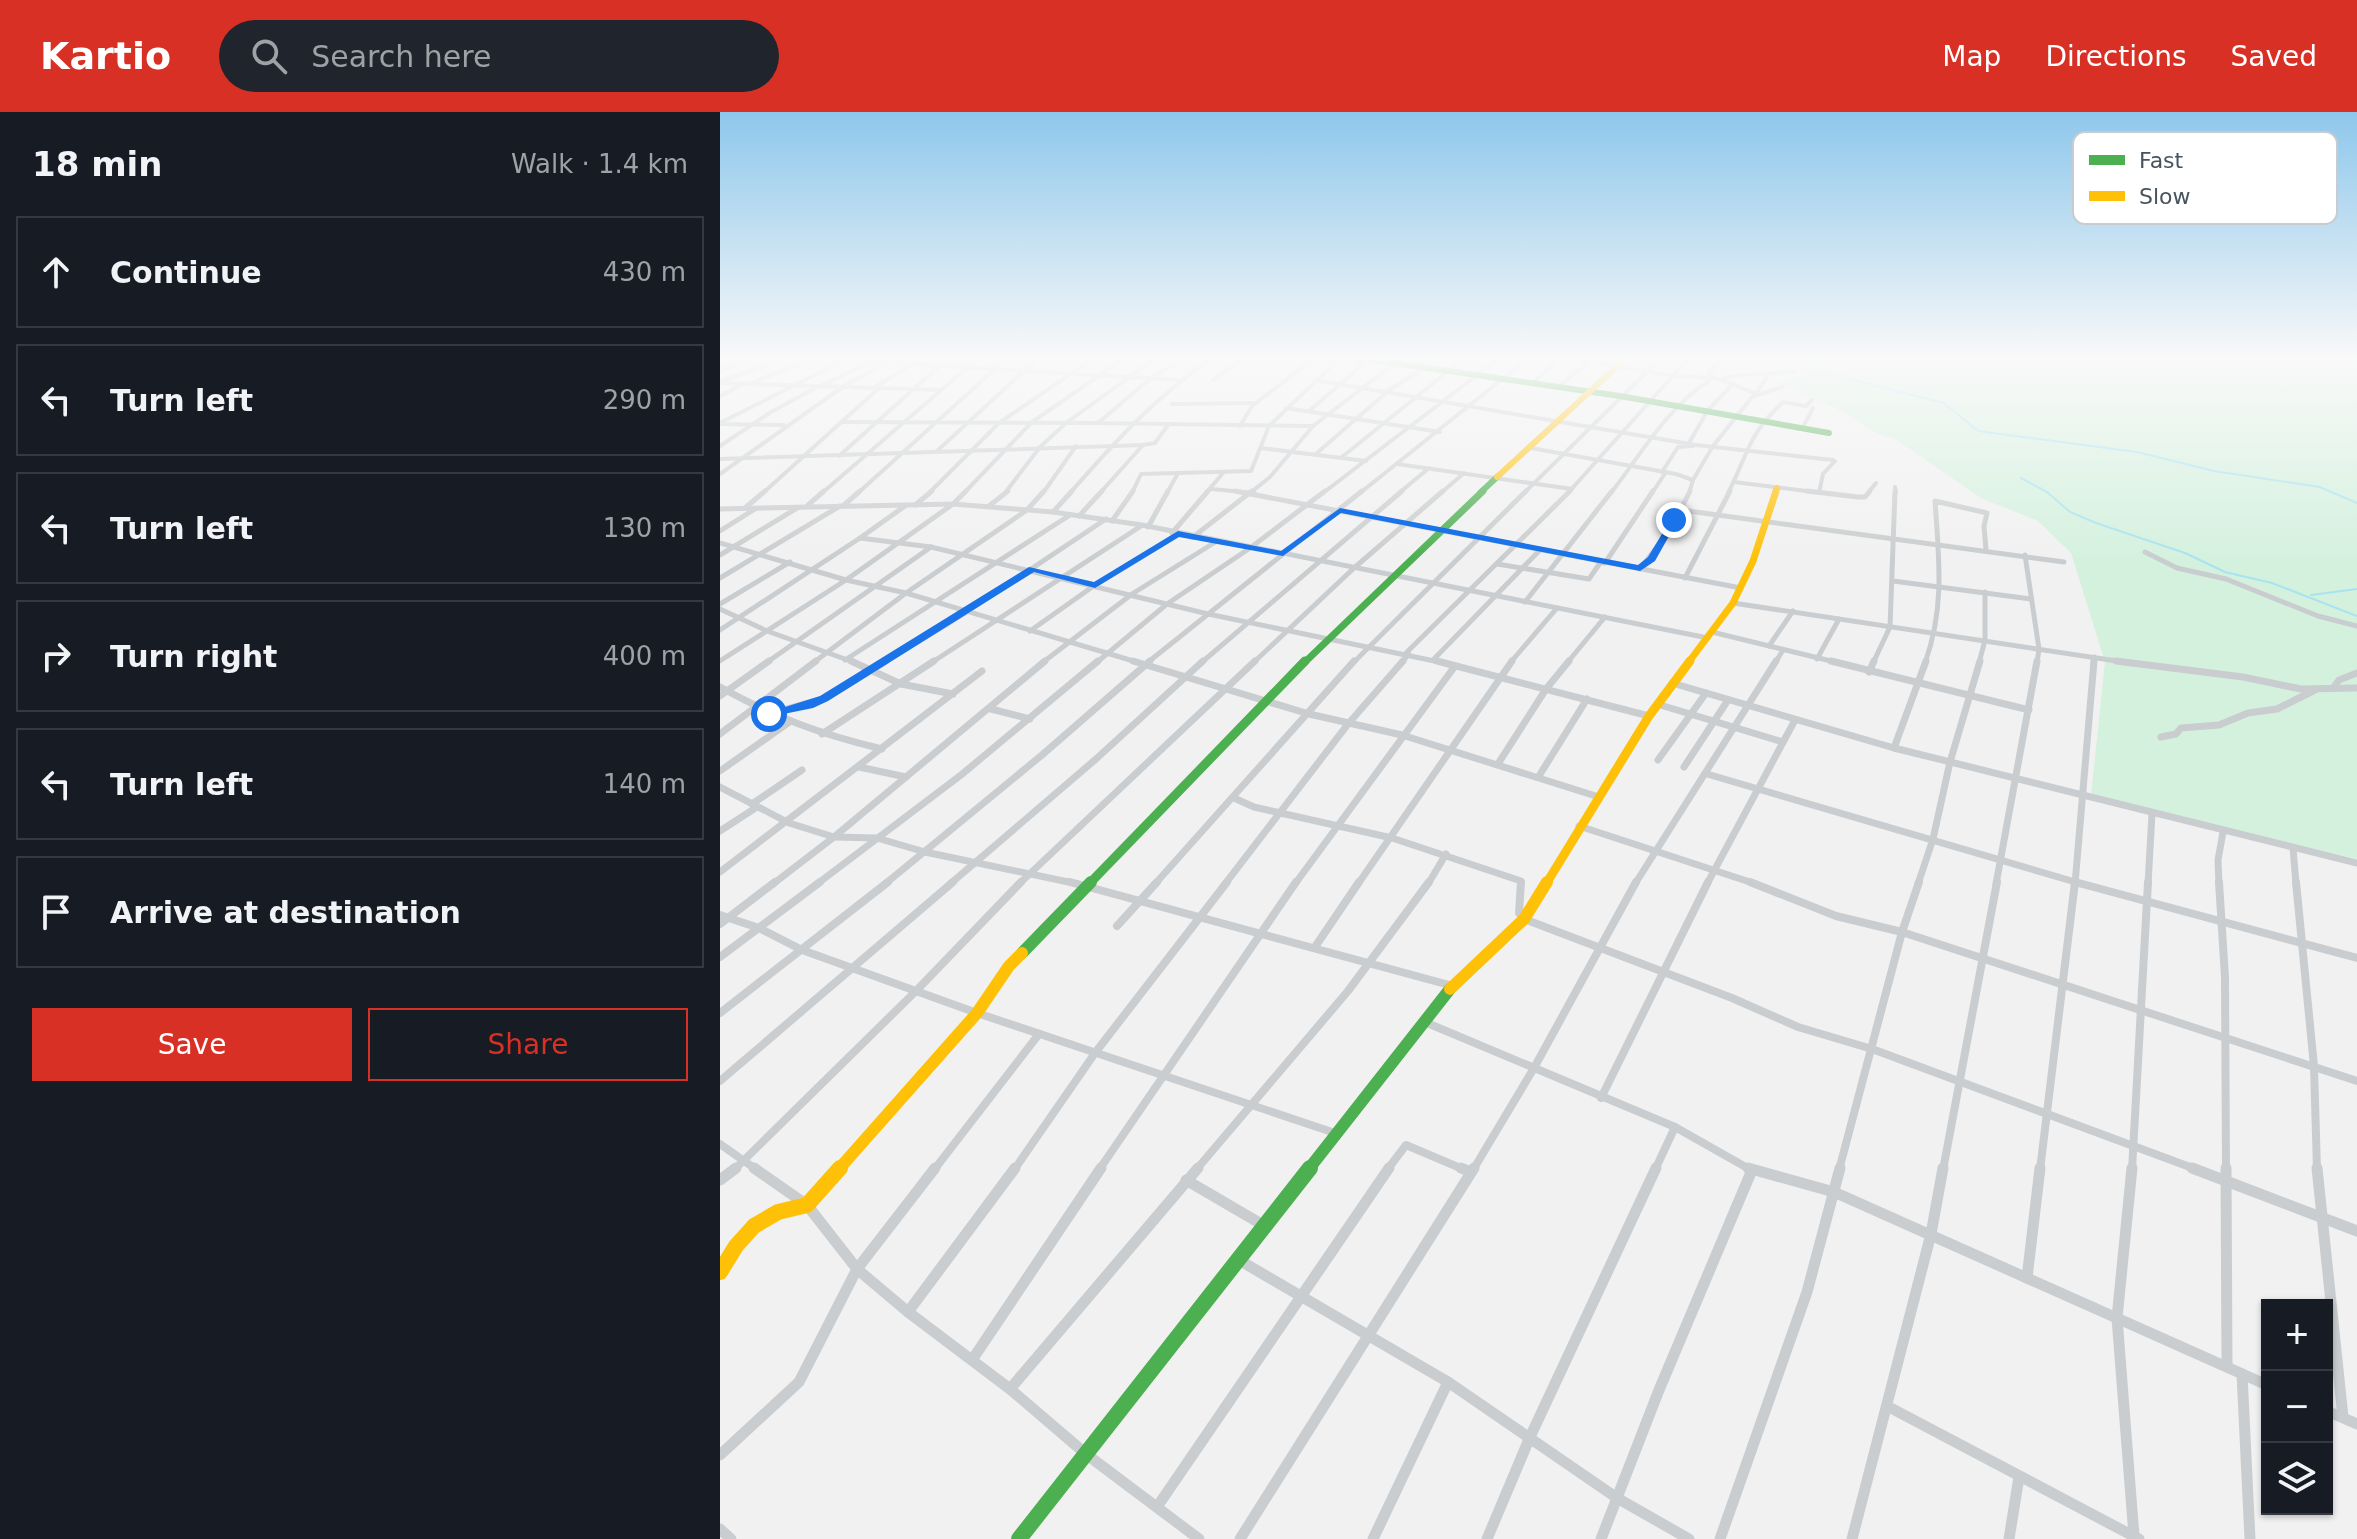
<!DOCTYPE html>
<html lang="en">
<head>
<meta charset="utf-8">
<style>
  body { margin:0; font-family:"DejaVu Sans",sans-serif; background:#20242c; color:#f1f3f6 }
  .controls { position:absolute; right:24px; bottom:24px; display:grid; overflow:hidden; border-radius:0px; box-shadow:0 2px 6px #0004 }
  .controls button { width:72px; height:72px; display:grid; place-items:center; padding:0; border:0; border-bottom:2px solid #363941; background:#171b24; color:#f1f3f6; font:40px sans-serif }
  .stop { position:absolute; width:24px; height:24px; margin:-18px; border:6px solid #1a73e8; border-radius:50%; background:#fff }
  .stop.end { background:#1a73e8; border-color:#fff; box-shadow:0 2px 8px #0008 }
  .list { margin:0; padding:0; list-style:none }
  h2 { display:flex; justify-content:space-between; align-items:center; height:104px; margin:0; padding:0 32px; font-size:34px }
  h2 small { font-size:26px; font-weight:400; color:#9ea1a6 }
  .list li { display:grid; grid-template-columns:52px 1fr auto; gap:24px; align-items:center; box-sizing:border-box; height:112px; margin:0 16px 16px; padding:0 16px; border:2px solid #363941; border-radius:0px }
  .list b { display:block; font-size:30px; white-space:nowrap }
  .list em { font-size:26px; font-style:normal; color:#9ea1a6 }
  .actions { display:flex; gap:16px; padding:24px 32px }
  .actions a { flex:1; padding:18px 0; border:2px solid #d93025; border-radius:0px; text-align:center; font-size:28px; color:#d93025 }
  .actions .main { background:#d93025; color:#fff }
  .icon { flex:none; width:44px; height:44px; fill:none; stroke:currentColor; stroke-width:2; stroke-linecap:round; stroke-linejoin:round }
  .map { position:relative; flex:none; width:1637px; height:1427px; overflow:hidden }
  header { display:flex; align-items:center; gap:48px; box-sizing:border-box; height:112px; padding:0 40px; background:#d93025; color:#fff }
  header strong { font-size:38px }
  nav { display:flex; gap:44px; margin-inline-start:auto; font-size:28px }
  .search { width:560px; height:72px; background:#20242c; display:flex; align-items:center; gap:20px; box-sizing:border-box; padding:0 28px; border-radius:44px; color:#9ea1a6; font-size:30px }
  main { display:flex }
  aside { flex:1; background:#171b24 }
  .map>svg:first-child { display:block }
  .green { fill:#d4f1de }
  .lines { fill:none; stroke-linecap:round; stroke-linejoin:round }
  .stream { stroke:#a8e3f0; stroke-width:2 }
  .street-far4 { stroke:#cacdcf; stroke-width:4 }
  .street-far3 { stroke:#cacdcf; stroke-width:5 }
  .street-far2 { stroke:#cacdcf; stroke-width:7 }
  .street-far1 { stroke:#cacdcf; stroke-width:8 }
  .street { stroke:#cacdcf; stroke-width:11 }
  .fast-far4 { stroke:#4caf50; stroke-width:6 }
  .fast-far3 { stroke:#4caf50; stroke-width:7 }
  .fast-far2 { stroke:#4caf50; stroke-width:9 }
  .fast-far1 { stroke:#4caf50; stroke-width:12 }
  .fast { stroke:#4caf50; stroke-width:16 }
  .slow-far4 { stroke:#ffc107; stroke-width:6 }
  .slow-far3 { stroke:#ffc107; stroke-width:7 }
  .slow-far2 { stroke:#ffc107; stroke-width:9 }
  .slow-far1 { stroke:#ffc107; stroke-width:12 }
  .slow { stroke:#ffc107; stroke-width:16 }
  .route { fill:#1a73e8 }
  .key { fill:#fff; stroke:#c8cccf; stroke-width:2 }
  .key-label { font-size:22px; fill:#47545e }
</style>
</head>
<body>
<header>
<strong>Kartio</strong>
<div class="search"><svg class="icon" aria-label="search" viewBox="0 0 24 24"><circle cx="10" cy="10" r="6"/><path d="M15 15l6 6"/></svg>Search here</div>
<nav><a>Map</a><a>Directions</a><a>Saved</a></nav>
</header>
<main>
<aside>
<h2>18 min<small>Walk · 1.4 km</small></h2>
<ul class="list">
<li><svg class="icon" aria-label="ahead" viewBox="0 0 24 24"><path d="M12 20V5M6 11l6-6 6 6"/></svg><div><b>Continue</b></div><em>430 m</em></li>
<li><svg class="icon" aria-label="left" viewBox="0 0 24 24"><path d="M17 20v-9H6M10 6l-5 5 5 5"/></svg><div><b>Turn left</b></div><em>290 m</em></li>
<li><svg class="icon" aria-label="left" viewBox="0 0 24 24"><path d="M17 20v-9H6M10 6l-5 5 5 5"/></svg><div><b>Turn left</b></div><em>130 m</em></li>
<li><svg class="icon" aria-label="right" viewBox="0 0 24 24"><path d="M7 20v-9h11M14 6l5 5-5 5"/></svg><div><b>Turn right</b></div><em>400 m</em></li>
<li><svg class="icon" aria-label="left" viewBox="0 0 24 24"><path d="M17 20v-9H6M10 6l-5 5 5 5"/></svg><div><b>Turn left</b></div><em>140 m</em></li>
<li><svg class="icon" aria-label="arrive" viewBox="0 0 24 24"><path d="M6 21V4h12l-3 4 3 4H6"/></svg><div><b>Arrive at destination</b></div></li>
</ul>
<div class="actions"><a class="main">Save</a><a>Share</a></div>
</aside>
<div class="map">
<svg width="1637" height="1427" viewBox="0 0 1637 1427">
  <rect width="100%" height="100%" fill="#f1f1f1"/>
  <path class="green" d="M1058 248H1637V747L1371 683 1385 550 1351 441 1318 409 1261 386 1177 328 1152 319 1122 299 1056 271 1080 262 1074 254Z"/>
  <g class="lines">
    <g class="stream">
      <path d="M1089 248 1097 255 1095 262 1121 265 1224 291 1258 319 1417 340 1494 359 1600 375 1637 391"/>
      <path d="M1301 366 1327 380 1350 400 1376 411 1465 441 1505 460 1552 471 1637 504"/>
      <path d="M1591 483 1637 477"/>
    </g>
    <g class="street-far4">
      <path d="M121 248 460 268"/>
      <path d="M461 248 431 266 378 311 593 314"/>
      <path d="M583 248 665 251"/>
      <path d="M860 248 955 264 988 266"/>
      <path d="M0 259 29 248"/>
      <path d="M1003 266C1027 260 1051 263 1075 259"/>
      <path d="M493 268 521 248"/>
      <path d="M595 268 976 333 1113 348"/>
      <path d="M2 269 59 248"/>
      <path d="M0 271 221 278"/>
      <path d="M31 271 90 248"/>
      <path d="M812 272 837 248"/>
      <path d="M1013 272 1036 282 1048 263"/>
      <path d="M102 273 149 251"/>
      <path d="M155 275 189 254"/>
      <path d="M838 275 870 249"/>
      <path d="M0 284 19 274"/>
      <path d="M452 292 537 291"/>
      <path d="M566 296 720 320"/>
      <path d="M589 299 643 252"/>
      <path d="M123 310 378 311"/>
      <path d="M0 311 124 248"/>
      <path d="M0 312 64 313"/>
      <path d="M520 314 532 294 592 248"/>
      <path d="M1082 317 1093 296"/>
      <path d="M969 331 988 298 1013 272 988 264"/>
      <path d="M0 334 51 300 97 275"/>
      <path d="M541 336 646 349"/>
      <path d="M811 336 956 362 973 368 969 381"/>
      <path d="M217 339 316 248"/>
      <path d="M597 341 668 279 703 257"/>
      <path d="M119 344 226 248"/>
      <path d="M622 345 742 248"/>
      <path d="M0 347 423 333 435 331 448 313"/>
      <path d="M677 352 852 377"/>
      <path d="M942 360 958 335 973 334"/>
      <path d="M0 362 124 274 164 252"/>
      <path d="M973 368 993 334 1032 285 1062 275"/>
      <path d="M1014 370 1103 381"/>
      <path d="M1175 375 1176 381"/>
      <path d="M491 377 535 381"/>
      <path d="M43 381 159 276"/>
      <path d="M102 381 256 248"/>
      <path d="M138 381 285 248"/>
      <path d="M209 381 279 311 371 248"/>
      <path d="M244 381 312 310 402 248"/>
      <path d="M285 381 320 335 346 311 433 248"/>
      <path d="M323 381 356 334"/>
      <path d="M350 381C393 332 435 285 490 248"/>
      <path d="M380 381 423 333"/>
      <path d="M412 381 421 362 531 359 549 314 616 250"/>
      <path d="M447 381 458 361"/>
      <path d="M486 381 503 361"/>
      <path d="M530 381 550 365 593 314 679 248"/>
      <path d="M603 381 777 248"/>
      <path d="M640 381 806 248"/>
      <path d="M679 381 709 356"/>
      <path d="M721 381 744 361"/>
      <path d="M804 381 939 248"/>
      <path d="M848 381 967 248"/>
      <path d="M891 381C918 346 950 292 988 270L990 258 1001 248"/>
      <path d="M932 381 946 360"/>
      <path d="M1008 381C1029 340 1027 324 1063 290L1086 294 1092 288"/>
      <path d="M1099 381 1103 362 1115 349"/>
      <path d="M1148 381 1156 371"/>
    </g>
    <g class="street-far3">
      <path d="M515 379 1021 476"/>
      <path d="M1087 379 1138 385H1145L1150 379"/>
      <path d="M88 393 104 379"/>
      <path d="M124 393 140 379"/>
      <path d="M195 393 212 379"/>
      <path d="M269 394 288 379"/>
      <path d="M25 396 45 379"/>
      <path d="M0 397 233 392 333 400 422 413 988 526"/>
      <path d="M961 398 1344 450"/>
      <path d="M333 400 352 379"/>
      <path d="M359 404 382 379"/>
      <path d="M392 409 413 379"/>
      <path d="M428 415 448 379"/>
      <path d="M0 419 35 397"/>
      <path d="M452 421 488 379"/>
      <path d="M473 425 532 379"/>
      <path d="M140 426 185 394"/>
      <path d="M0 431 126 468 186 481 420 551"/>
      <path d="M1425 440 1457 456 1506 467 1598 504 1637 514"/>
      <path d="M0 443 77 396"/>
      <path d="M1305 443 1319 537 1317 551"/>
      <path d="M777 452 869 467 880 451H885L933 379"/>
      <path d="M920 457 952 415 970 379"/>
      <path d="M0 466 120 394"/>
      <path d="M965 466 1010 379"/>
      <path d="M1173 469 1311 487"/>
      <path d="M805 490 892 379"/>
      <path d="M1013 491 1410 551"/>
      <path d="M0 492 70 450"/>
      <path d="M0 497 47 519 136 551"/>
      <path d="M0 518 140 426 211 435 488 502 724 551"/>
      <path d="M310 519 375 473 458 422"/>
      <path d="M992 520 1119 551"/>
      <path d="M1049 534 1073 499"/>
      <path d="M686 541 850 379"/>
      <path d="M1097 547 1119 507"/>
      <path d="M125 548 350 403"/>
      <path d="M713 548 819 439"/>
      <path d="M0 549 126 468 233 392 246 379"/>
      <path d="M46 551 211 435"/>
      <path d="M93 551 186 481 307 398 324 379"/>
      <path d="M163 551 245 501 386 407"/>
      <path d="M211 551 421 414"/>
      <path d="M322 551 412 482 497 429"/>
      <path d="M376 551 447 492 530 436 605 379"/>
      <path d="M427 551 642 379"/>
      <path d="M481 551 682 379"/>
      <path d="M533 551 634 456 723 379"/>
      <path d="M633 551 806 379"/>
      <path d="M681 551 689 542"/>
      <path d="M790 551 837 496"/>
      <path d="M847 551 885 505"/>
      <path d="M1055 551 1063 538"/>
      <path d="M1153 551 1170 515 1175 379"/>
      <path d="M1205 551C1225 495 1219 447 1215 389L1267 401 1264 414 1266 438"/>
      <path d="M1259 551 1265 528V480"/>
      <path d="M1373 551 1374 545"/>
    </g>
    <g class="street-far2">
      <path d="M131 549 181 572 233 582"/>
      <path d="M413 549 589 602 682 623 879 685"/>
      <path d="M717 549 929 604"/>
      <path d="M1111 549 1309 598"/>
      <path d="M1396 549 1523 565 1581 577 1637 576"/>
      <path d="M1149 560 1154 549"/>
      <path d="M952 571 1174 636 1637 751"/>
      <path d="M0 575C56 606 100 622 162 637"/>
      <path d="M1614 575 1619 568 1637 561"/>
      <path d="M0 584 49 549"/>
      <path d="M937 592 1063 630"/>
      <path d="M271 597 310 607"/>
      <path d="M49 602 104 587 166 549"/>
      <path d="M0 622 96 549"/>
      <path d="M102 622 214 549"/>
      <path d="M1441 625 1456 622 1461 616 1499 613 1528 601 1557 597 1595 578"/>
      <path d="M1174 636 1206 549"/>
      <path d="M938 648 986 581"/>
      <path d="M778 652 826 577 849 549"/>
      <path d="M139 655 186 665"/>
      <path d="M964 655 1008 588"/>
      <path d="M0 659 71 609"/>
      <path d="M987 662 1362 772"/>
      <path d="M819 664 867 587"/>
      <path d="M0 675 69 711 114 725 157 726 205 740 358 772"/>
      <path d="M514 686 534 695 672 726 801 769V772"/>
      <path d="M32 692 82 658"/>
      <path d="M859 714 1036 772"/>
      <path d="M0 719 37 695"/>
      <path d="M1573 736 1576 772"/>
      <path d="M0 760 262 559"/>
      <path d="M53 772 114 725 325 549"/>
      <path d="M97 772 241 663 378 549"/>
      <path d="M165 772 322 643 430 549"/>
      <path d="M230 772 376 647 483 549"/>
      <path d="M299 772 535 549"/>
      <path d="M435 772 634 549"/>
      <path d="M505 772 628 612 683 549"/>
      <path d="M575 772 735 554"/>
      <path d="M638 772 792 549"/>
      <path d="M708 772 726 742"/>
      <path d="M915 772 1056 549"/>
      <path d="M987 772 1075 608"/>
      <path d="M1198 772 1213 727 1230 650 1260 549"/>
      <path d="M1276 772 1317 549"/>
      <path d="M1355 772 1374 549"/>
      <path d="M1428 772 1432 702"/>
      <path d="M1499 772 1498 748 1503 720"/>
    </g>
    <g class="street-far1">
      <path d="M350 770 733 874"/>
      <path d="M801 770 799 801 804 807 1012 886 1078 915 1152 937 1478 1058"/>
      <path d="M1030 770 1116 804 1182 820 1637 969"/>
      <path d="M1355 770 1637 846"/>
      <path d="M1499 770 1505 865 1506 1058"/>
      <path d="M1576 770 1594 954 1597 1058"/>
      <path d="M0 803 39 816 82 838 257 901 618 1022"/>
      <path d="M0 812 55 770"/>
      <path d="M397 814 437 770"/>
      <path d="M595 835 639 770"/>
      <path d="M0 845 100 770"/>
      <path d="M0 901 168 770"/>
      <path d="M707 911 955 1015 1031 1058"/>
      <path d="M0 969 233 770"/>
      <path d="M881 986 988 770"/>
      <path d="M0 1032 37 1058"/>
      <path d="M14 1058 196 879 301 770"/>
      <path d="M214 1058 319 922"/>
      <path d="M294 1058 375 941 507 770"/>
      <path d="M379 1058 576 770"/>
      <path d="M476 1058 628 879 709 770"/>
      <path d="M667 1058 686 1033 745 1058"/>
      <path d="M753 1058 814 956 916 770"/>
      <path d="M935 1058 955 1015"/>
      <path d="M1119 1058 1182 820 1199 770"/>
      <path d="M1223 1058 1277 770"/>
      <path d="M1320 1058 1355 770"/>
      <path d="M1412 1058 1428 770"/>
    </g>
    <g class="street">
      <path d="M34 1056 87 1093 137 1157 188 1200 290 1277 366 1342 479 1427"/>
      <path d="M741 1056 751 1060"/>
      <path d="M1028 1056 1114 1080 1547 1273"/>
      <path d="M1412 1056 1397 1206 1414 1424"/>
      <path d="M1472 1056 1637 1119"/>
      <path d="M1506 1056 1507 1254"/>
      <path d="M1597 1056 1623 1305"/>
      <path d="M0 1068 16 1056"/>
      <path d="M466 1068 543 1113"/>
      <path d="M519 1148 728 1270 897 1386 969 1427"/>
      <path d="M1307 1166 1320 1056"/>
      <path d="M188 1200 295 1056"/>
      <path d="M252 1248 381 1056"/>
      <path d="M1522 1262 1530 1427"/>
      <path d="M290 1277 478 1056"/>
      <path d="M1167 1294 1419 1427"/>
      <path d="M1607 1299 1637 1312"/>
      <path d="M0 1343 79 1270 137 1157 215 1056"/>
      <path d="M437 1395 669 1056"/>
      <path d="M0 1417 11 1427"/>
      <path d="M520 1427 754 1056"/>
      <path d="M653 1427 728 1270"/>
      <path d="M767 1427 810 1325 936 1056"/>
      <path d="M881 1427 939 1278 1032 1058"/>
      <path d="M1000 1427 1087 1180 1120 1056"/>
      <path d="M1132 1427 1211 1122 1223 1056"/>
      <path d="M1289 1427 1299 1365"/>
    </g>
    <g class="fast-far4">
      <path d="M653 248 900 284 1109 321"/>
      <path d="M760 381 777 365"/>
    </g>
    <path class="fast-far3" d="M584 551 763 379"/>
    <path class="fast-far2" d="M369 772 585 549"/>
    <g class="fast-far1">
      <path d="M302 841 371 770"/>
      <path d="M588 1058 730 877"/>
    </g>
    <path class="fast" d="M299 1427 590 1056"/>
    <g class="slow-far4">
      <path d="M777 365 904 248"/>
      <path d="M1055 381 1057 376"/>
    </g>
    <path class="slow-far3" d="M968 551 1013 491 1033 449 1056 379"/>
    <path class="slow-far2" d="M826 772 929 604 970 549"/>
    <g class="slow-far1">
      <path d="M730 877 804 807 827 770"/>
      <path d="M118 1058 257 901 289 854 302 841"/>
    </g>
    <path class="slow" d="M0 1160 16 1134 34 1114 58 1100 87 1093 120 1056"/>
  </g>
  <linearGradient id="sky" x2="0" y2="1"><stop stop-color="#8ec7eb"/><stop offset="0.55" stop-color="#f9f9f9"/><stop offset="1" stop-color="#f9f9f9" stop-opacity="0"/></linearGradient>
  <rect width="1637" height="448" fill="url(#sky)"/>
  <path class="route" d="M620 396 918 453 928 445 951 407 958 408 935 449 920 459 621 401 563 444 459 425 375 476 314 460 108 589 93 596 49 605 43 602 100 584 309 455 374 470 458 419 561 439Z"/>
  <rect x="1353" y="20" width="264" height="92" rx="12" class="key"/>
  <rect x="1369" y="43" width="36" height="10" fill="#4caf50"/>
  <rect x="1369" y="79" width="36" height="10" fill="#ffc107"/>
  <g class="key-label">
    <text x="1419" y="56">Fast</text>
    <text x="1419" y="92">Slow</text>
  </g>
</svg>
<div class="controls">
<button>+</button>
<button>−</button>
<button><svg class="icon" aria-label="layers" viewBox="0 0 24 24"><path d="M12 4l9 5-9 5-9-5zM3 14l9 5 9-5"/></svg></button>
</div>
<div class="stop" style="left:49px;top:602px"></div>
<div class="stop end" style="left:954px;top:408px"></div>
</div>
</main>
</body>
</html>
